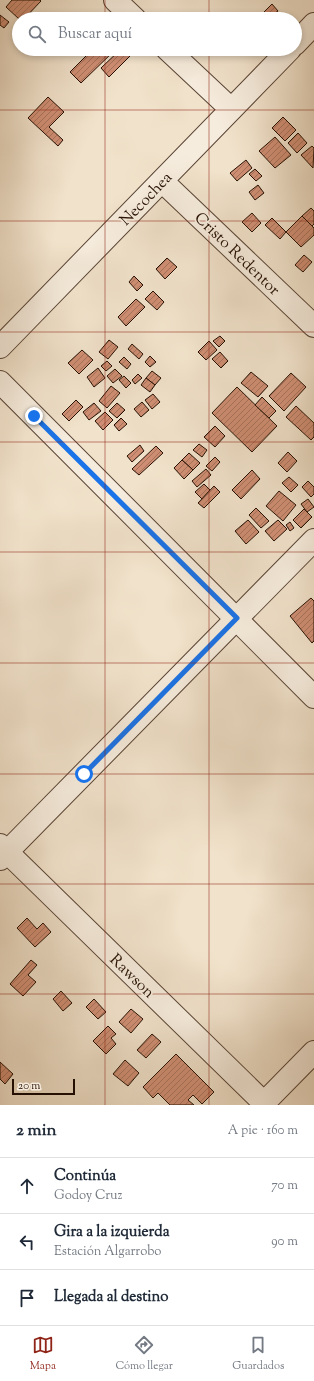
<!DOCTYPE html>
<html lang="es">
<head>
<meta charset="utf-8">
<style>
  body { margin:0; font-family:"Sorts Mill Goudy",serif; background:#f6f6f7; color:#1f2937 }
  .scale { position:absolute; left:12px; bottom:10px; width:63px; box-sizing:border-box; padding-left:4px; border:2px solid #261003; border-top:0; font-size:11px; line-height:14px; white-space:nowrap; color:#261003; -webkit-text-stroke:3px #f6ecdd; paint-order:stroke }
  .stop { position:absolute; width:12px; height:12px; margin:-9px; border:3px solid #1a73e8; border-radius:50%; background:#fff }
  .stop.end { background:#1a73e8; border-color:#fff; box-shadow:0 1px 4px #0008 }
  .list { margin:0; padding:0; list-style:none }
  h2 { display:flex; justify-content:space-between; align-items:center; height:52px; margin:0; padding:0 16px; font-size:17px }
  h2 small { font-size:13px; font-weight:400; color:#747a83 }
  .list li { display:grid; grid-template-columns:26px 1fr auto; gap:12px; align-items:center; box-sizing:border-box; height:56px; padding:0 16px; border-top:1px solid #e0e1e3 }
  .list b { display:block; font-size:15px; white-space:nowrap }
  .list p { margin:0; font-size:13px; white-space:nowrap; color:#747a83 }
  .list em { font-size:13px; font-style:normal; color:#747a83 }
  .icon { flex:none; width:22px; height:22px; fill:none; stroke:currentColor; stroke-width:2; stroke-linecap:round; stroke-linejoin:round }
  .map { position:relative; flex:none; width:314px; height:1105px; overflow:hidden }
  .search { position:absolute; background:#fff; box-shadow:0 2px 6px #0003; left:12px; right:12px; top:12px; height:44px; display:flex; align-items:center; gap:10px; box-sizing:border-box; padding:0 14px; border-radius:22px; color:#747a83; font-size:15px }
  .sheet { height:220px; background:#fff }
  nav { display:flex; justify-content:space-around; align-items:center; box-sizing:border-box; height:56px; border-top:1px solid #e0e1e3; background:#fff; font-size:11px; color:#747a83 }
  nav a { display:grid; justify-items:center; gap:2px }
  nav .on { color:#8f2418 }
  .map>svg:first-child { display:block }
  .building { fill:url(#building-hatch); stroke:#261003 }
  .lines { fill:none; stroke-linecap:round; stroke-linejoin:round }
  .minor-casing { stroke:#594435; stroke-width:24 }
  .minor { stroke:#f6ecdd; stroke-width:22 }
  .route { stroke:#1a73e8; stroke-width:5 }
  .grid { fill:none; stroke:#8f2418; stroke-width:1; stroke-opacity:0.55 }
  .labels { text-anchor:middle; stroke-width:3.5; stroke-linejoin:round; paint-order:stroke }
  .street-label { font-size:16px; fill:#261003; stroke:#f6ecdd }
</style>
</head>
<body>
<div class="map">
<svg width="314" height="1105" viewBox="0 0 314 1105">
  <defs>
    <pattern id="building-hatch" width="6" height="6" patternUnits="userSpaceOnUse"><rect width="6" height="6" fill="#cf8e73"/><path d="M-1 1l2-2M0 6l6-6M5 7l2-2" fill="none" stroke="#a8735c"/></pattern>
  </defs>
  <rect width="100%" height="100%" fill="#f1e2cb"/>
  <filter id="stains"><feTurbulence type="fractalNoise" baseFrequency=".005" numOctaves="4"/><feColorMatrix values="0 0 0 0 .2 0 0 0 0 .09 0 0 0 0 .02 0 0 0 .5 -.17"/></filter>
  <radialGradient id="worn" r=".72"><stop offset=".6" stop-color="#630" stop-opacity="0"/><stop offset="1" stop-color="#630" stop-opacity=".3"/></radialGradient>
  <g class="building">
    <path d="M12 0H40L41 1 24 19H19L6 7Z"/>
    <path d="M272 4 278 11 268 19 263 13Z"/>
    <path d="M0 15 9 22 4 28 0 25Z"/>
    <path d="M93 49H116L81 83 70 72Z"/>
    <path d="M121 49H131L134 52 109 77 101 68Z"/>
    <path d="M48 97 64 112 49 127 63 140 58 146 28 118Z"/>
    <path d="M283 117 296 130 285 141 272 128Z"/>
    <path d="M298 133 307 143 297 153 288 143Z"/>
    <path d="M275 137 291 155 275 168 259 151Z"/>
    <path d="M312 146 314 148 313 168 301 155Z"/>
    <path d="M246 160 252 168 237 181 230 173Z"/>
    <path d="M255 169 262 176 256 181 249 174Z"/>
    <path d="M258 185 264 193 255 200 249 192Z"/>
    <path d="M311 208 314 211V224L312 226 302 216Z"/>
    <path d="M252 213 261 223 252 232 242 222Z"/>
    <path d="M302 216 314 228V235L301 247 286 232Z"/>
    <path d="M272 218 286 232 280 239 265 225Z"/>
    <path d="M304 255 312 262 303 272 295 265Z"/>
    <path d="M167 258 177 267 165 279 156 269Z"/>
    <path d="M134 276 143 285 137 291 129 282Z"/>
    <path d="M153 291 164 302 157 310 145 299Z"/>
    <path d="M136 299 145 307 126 326 118 317Z"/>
    <path d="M220 336 225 341 219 347 213 341Z"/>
    <path d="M109 340 118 347 108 359 99 352Z"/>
    <path d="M209 341 217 350 206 360 198 352Z"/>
    <path d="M132 344 143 354 139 359 128 349Z"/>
    <path d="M82 350 93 360 79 374 68 363Z"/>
    <path d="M220 352 228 361 221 368 212 359Z"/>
    <path d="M150 356 156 362 150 367 145 362Z"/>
    <path d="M124 357 131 364 127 369 119 362Z"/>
    <path d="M107 361 112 366 106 371 101 366Z"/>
    <path d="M98 368 105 378 94 387 87 377Z"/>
    <path d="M115 369 122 376 113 383 107 376Z"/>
    <path d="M152 371 161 378 155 385 146 378Z"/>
    <path d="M251 372 268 386 258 397 241 383Z"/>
    <path d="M291 373 306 387 284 411 269 396Z"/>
    <path d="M138 374 142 378 135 384 132 380Z"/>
    <path d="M124 376 131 383 126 388 119 380Z"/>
    <path d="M146 378 155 385 150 392 141 385Z"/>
    <path d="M111 386 120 393 107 408 99 401Z"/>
    <path d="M237 387 277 426 252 452 212 413Z"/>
    <path d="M153 394 160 402 152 409 145 400Z"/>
    <path d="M262 397 276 411 269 418 255 405Z"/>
    <path d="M76 400 83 407 69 421 62 414Z"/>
    <path d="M142 402 149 410 141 417 134 409Z"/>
    <path d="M94 403 101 411 89 420 83 412Z"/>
    <path d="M117 403 125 410 117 418 109 411Z"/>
    <path d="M296 406 314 423V437L311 440 286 417Z"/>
    <path d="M105 412 113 420 103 430 95 421Z"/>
    <path d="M121 418 127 424 119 431 114 425Z"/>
    <path d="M215 426 225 436 215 447 204 437Z"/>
    <path d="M199 444 207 450 202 457 193 450Z"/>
    <path d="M140 445 144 451 132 462 127 456Z"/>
    <path d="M156 446 163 453 139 475 132 469Z"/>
    <path d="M288 452 297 461 287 472 278 463Z"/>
    <path d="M189 453 200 463 193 470 182 460Z"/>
    <path d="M215 457 220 462 212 471 206 466Z"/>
    <path d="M182 460 193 470 184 479 174 468Z"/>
    <path d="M206 469 211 475 197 487 192 481Z"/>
    <path d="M252 470 260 479 241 499 232 490Z"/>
    <path d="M289 477 298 485 291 492 282 483Z"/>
    <path d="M308 481 314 487V494L311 497 302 487Z"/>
    <path d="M204 484 210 490 202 499 195 492Z"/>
    <path d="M214 486 220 492 204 508 198 503Z"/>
    <path d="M279 491 296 505 283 521 266 506Z"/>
    <path d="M308 499 314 507 307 512 301 504Z"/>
    <path d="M256 508 269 521 261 528 249 515Z"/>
    <path d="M304 509 312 517 301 528 293 520Z"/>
    <path d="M248 520 259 532 246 544 235 531Z"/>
    <path d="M278 520 287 529 274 541 265 531Z"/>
    <path d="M290 522 294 528 290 531 286 525Z"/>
    <path d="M311 598 314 601V641L312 643 290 616Z"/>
    <path d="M27 918 37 929 43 923 51 932 35 947 17 928Z"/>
    <path d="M31 960 37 965 28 975 36 982 23 996 10 984Z"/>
    <path d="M61 991 72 1003 63 1011 53 999Z"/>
    <path d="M94 999 106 1012 98 1019 86 1007Z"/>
    <path d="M131 1009 143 1019 131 1033 119 1022Z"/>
    <path d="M108 1026 116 1034 111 1038 116 1044 106 1054 93 1041Z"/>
    <path d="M152 1034 161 1042 146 1058 137 1050Z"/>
    <path d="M176 1054 214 1092 202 1104 193 1095 188 1100 194 1105H170L158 1093 153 1098 143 1087Z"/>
    <path d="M125 1060 139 1073 128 1086 113 1074Z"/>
    <path d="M0 1062 13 1074 5 1084 0 1079Z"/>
  </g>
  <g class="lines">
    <g class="minor-casing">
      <g id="minor">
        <path d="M115 0 135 19"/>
        <path d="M295 44 314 24"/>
        <path d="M167 49 231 109"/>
        <path d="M162 181 314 326"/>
        <path d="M0 347 290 49"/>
        <path d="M0 382 314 697"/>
        <path d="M0 845 266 1105"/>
        <path d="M0 859 314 540"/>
        <path d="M262 1105 314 1052"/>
      </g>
    </g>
    <use href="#minor" class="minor"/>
  </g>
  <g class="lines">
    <path class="route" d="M34 416 237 618 84 774"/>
  </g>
  <path class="grid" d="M105 0V19M209 0V19M105 49V1105M209 49V1105M0 110H314M0 221H314M0 332H314M0 442H314M0 552H314M0 663H314M0 774H314M0 884H314M0 994H314"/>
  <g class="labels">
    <g class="street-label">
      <text transform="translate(145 198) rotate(-46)" y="6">Necochea</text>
      <text transform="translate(238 253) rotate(44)" y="6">Cristo Redentor</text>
      <text transform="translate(133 975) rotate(44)" y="6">Rawson</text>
    </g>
  </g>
  <rect width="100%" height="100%" filter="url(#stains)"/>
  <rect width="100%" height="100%" fill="url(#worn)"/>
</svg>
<div class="scale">20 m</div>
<div class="stop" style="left:84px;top:774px"></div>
<div class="stop end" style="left:34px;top:416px"></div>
<div class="search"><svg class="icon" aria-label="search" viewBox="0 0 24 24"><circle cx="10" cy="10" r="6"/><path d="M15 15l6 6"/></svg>Buscar aquí</div>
</div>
<section class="sheet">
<h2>2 min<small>A pie · 160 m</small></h2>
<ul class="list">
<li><svg class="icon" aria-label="ahead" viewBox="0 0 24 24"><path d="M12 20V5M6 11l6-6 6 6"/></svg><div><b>Continúa</b><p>Godoy Cruz</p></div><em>70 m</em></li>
<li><svg class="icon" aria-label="left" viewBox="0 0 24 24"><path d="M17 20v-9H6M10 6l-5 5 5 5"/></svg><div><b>Gira a la izquierda</b><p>Estación Algarrobo</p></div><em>90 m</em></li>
<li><svg class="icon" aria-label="arrive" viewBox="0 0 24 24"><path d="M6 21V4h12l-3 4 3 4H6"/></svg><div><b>Llegada al destino</b></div></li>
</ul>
</section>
<nav>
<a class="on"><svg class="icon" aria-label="map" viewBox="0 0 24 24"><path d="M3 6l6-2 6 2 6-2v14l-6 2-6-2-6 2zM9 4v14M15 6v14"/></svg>Mapa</a>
<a><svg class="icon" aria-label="directions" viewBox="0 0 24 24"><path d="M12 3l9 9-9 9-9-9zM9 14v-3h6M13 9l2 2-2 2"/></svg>Cómo llegar</a>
<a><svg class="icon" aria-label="saved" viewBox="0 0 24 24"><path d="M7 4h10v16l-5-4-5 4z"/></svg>Guardados</a>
</nav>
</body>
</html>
